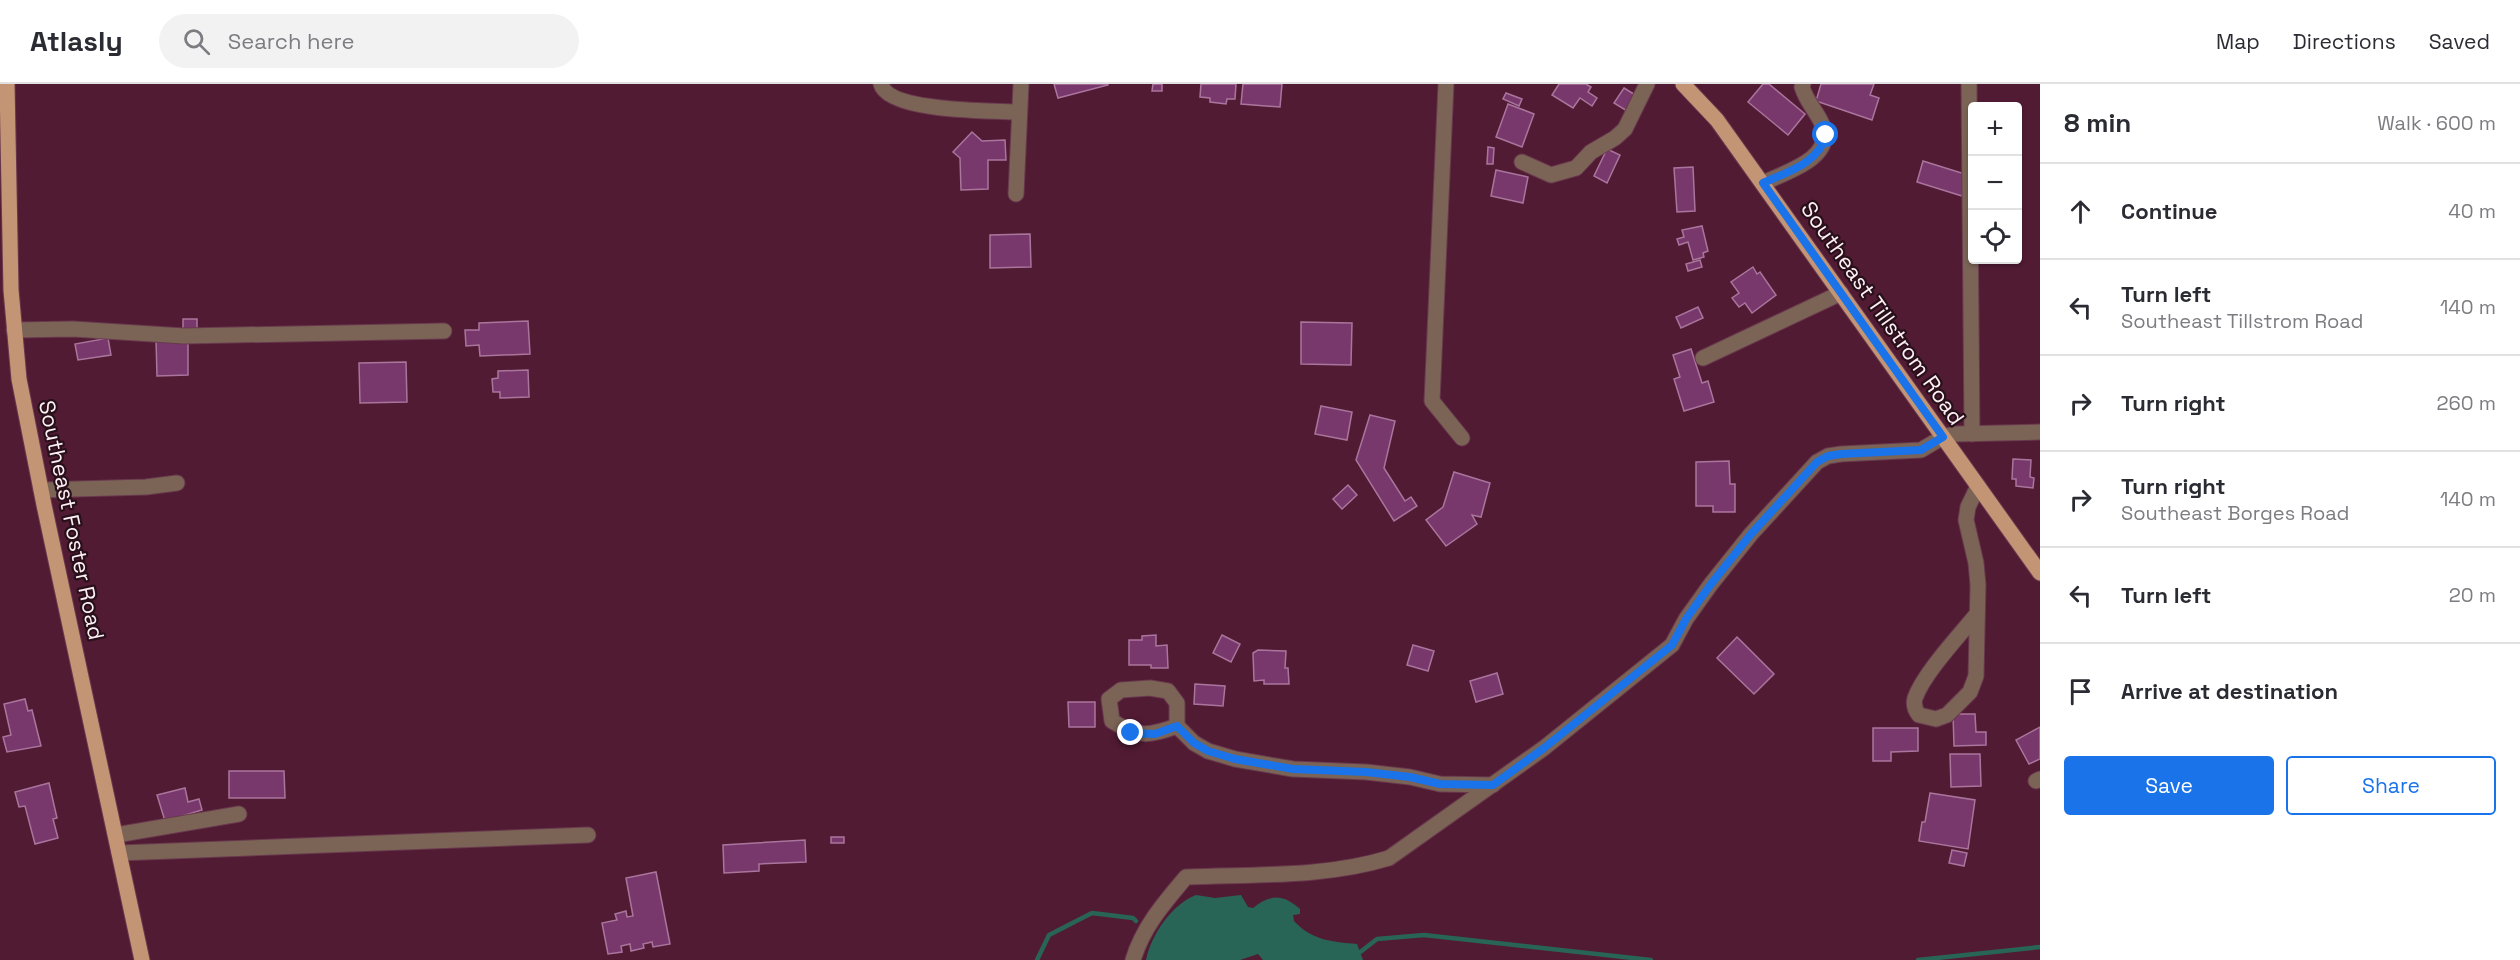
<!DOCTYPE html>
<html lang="en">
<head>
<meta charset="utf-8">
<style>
  body { margin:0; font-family:"Space Grotesk",sans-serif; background:#f2f2f3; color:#2b2b33 }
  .controls { position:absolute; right:18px; top:18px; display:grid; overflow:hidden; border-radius:6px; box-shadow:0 2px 4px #0004 }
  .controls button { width:54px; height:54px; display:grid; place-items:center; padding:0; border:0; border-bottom:2px solid #e1e1e2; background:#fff; color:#2b2b33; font:30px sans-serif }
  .stop { position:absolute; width:18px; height:18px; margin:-14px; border:4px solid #1a73e8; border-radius:50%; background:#fff }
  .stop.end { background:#1a73e8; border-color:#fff; box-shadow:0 2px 6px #0008 }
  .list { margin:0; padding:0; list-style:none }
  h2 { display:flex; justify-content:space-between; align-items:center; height:78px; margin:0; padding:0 24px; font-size:26px }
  h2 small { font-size:20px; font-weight:400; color:#7c7c81 }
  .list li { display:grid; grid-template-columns:39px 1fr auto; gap:18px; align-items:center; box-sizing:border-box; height:96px; padding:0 24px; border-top:2px solid #e1e1e2 }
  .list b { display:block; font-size:22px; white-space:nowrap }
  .list p { margin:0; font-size:20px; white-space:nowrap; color:#7c7c81 }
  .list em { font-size:20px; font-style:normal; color:#7c7c81 }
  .actions { display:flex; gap:12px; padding:18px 24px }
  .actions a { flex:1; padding:14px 0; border:2px solid #1a73e8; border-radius:6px; text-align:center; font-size:21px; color:#1a73e8 }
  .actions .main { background:#1a73e8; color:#fff }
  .icon { flex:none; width:33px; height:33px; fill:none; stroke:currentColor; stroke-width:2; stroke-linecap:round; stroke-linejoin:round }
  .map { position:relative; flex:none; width:2040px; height:876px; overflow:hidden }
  header { display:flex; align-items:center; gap:36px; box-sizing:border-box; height:84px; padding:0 30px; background:#fff; border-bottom:2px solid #e1e1e2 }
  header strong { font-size:28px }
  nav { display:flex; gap:33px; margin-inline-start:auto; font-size:21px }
  .search { width:420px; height:54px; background:#f2f2f3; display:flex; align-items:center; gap:15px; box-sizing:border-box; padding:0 21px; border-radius:33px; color:#7c7c81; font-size:22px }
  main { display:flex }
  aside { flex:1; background:#fff }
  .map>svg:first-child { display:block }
  .water { fill:#286557 }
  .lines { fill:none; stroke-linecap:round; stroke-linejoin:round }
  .stream { stroke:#286557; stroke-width:4.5 }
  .building { fill:#78386c; stroke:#aa759d; stroke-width:1.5 }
  .minor-casing { stroke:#69394e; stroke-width:17 }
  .major-casing { stroke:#69394e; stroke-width:17 }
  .minor { stroke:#7b6455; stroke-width:15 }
  .major { stroke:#c49575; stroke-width:15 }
  .route { stroke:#1a73e8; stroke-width:8 }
  .labels { text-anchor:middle; stroke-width:4.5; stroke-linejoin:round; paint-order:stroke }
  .street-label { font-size:22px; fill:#feeff4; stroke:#28101a }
</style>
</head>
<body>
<header>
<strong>Atlasly</strong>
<div class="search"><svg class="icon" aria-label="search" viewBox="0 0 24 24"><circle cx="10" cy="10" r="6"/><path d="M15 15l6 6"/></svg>Search here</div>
<nav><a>Map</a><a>Directions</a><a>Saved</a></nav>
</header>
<main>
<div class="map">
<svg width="2040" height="876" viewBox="0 0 2040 876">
  <rect width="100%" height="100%" fill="#511b33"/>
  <path class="water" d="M1196 811 1215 814 1241 811 1248 823 1253 824C1270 810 1283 810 1300 825V830L1293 831 1294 837C1311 856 1332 858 1357 860L1363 876H1263L1258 870 1240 876H1146C1151 851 1172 820 1196 811Z"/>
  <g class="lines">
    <g class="stream">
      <path d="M1354 868 1359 869 1377 855 1424 851 1651 876"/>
      <path d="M1037 876 1049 851 1092 829 1133 834 1136 837"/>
      <path d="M1918 876 2040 863"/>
    </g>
  </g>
  <g class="building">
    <path d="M1054 0H1108V1L1058 14Z"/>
    <path d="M1153 0H1162V7H1152Z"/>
    <path d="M1201 0H1236L1235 15H1227L1226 20 1210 18V14L1200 13Z"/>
    <path d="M1243 0H1282L1280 23 1241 20Z"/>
    <path d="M1559 0H1586L1591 3 1588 8 1597 14 1592 22 1580 14 1573 24 1552 11Z"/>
    <path d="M1763 0H1769L1805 30 1788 51 1748 18Z"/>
    <path d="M1821 0H1874L1870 11 1879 14 1872 36 1816 17Z"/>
    <path d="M1624 4 1637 12 1627 27 1614 19Z"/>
    <path d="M1506 9 1522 15 1519 22 1503 15Z"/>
    <path d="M1508 20 1534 30 1522 63 1496 53Z"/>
    <path d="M972 48 982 57 1005 56 1006 76H988V105L961 106 960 74 953 68Z"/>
    <path d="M1488 63 1494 64 1493 80H1487Z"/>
    <path d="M1607 65 1620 71 1607 99 1594 92Z"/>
    <path d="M1923 77 1968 91 1962 112 1917 98Z"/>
    <path d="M1693 83 1695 127 1677 128 1674 84Z"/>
    <path d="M1496 86 1528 93 1523 119 1491 112Z"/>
    <path d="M1702 142 1708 167 1703 169 1704 173 1693 176 1688 158 1679 161 1677 155 1684 153 1682 146Z"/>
    <path d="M1030 150 1031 183 990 184V151Z"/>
    <path d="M1700 176 1702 183 1688 187 1686 180Z"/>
    <path d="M1753 183 1757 190 1760 188 1776 211 1752 229 1745 219 1739 223 1732 214 1739 209 1731 198Z"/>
    <path d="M1698 223 1703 234 1681 244 1676 233Z"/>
    <rect x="183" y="235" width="14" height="11"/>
    <path d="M528 237 530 270 480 272 479 261 466 262 465 246H479V239Z"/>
    <path d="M1301 238 1352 239 1351 281 1301 280Z"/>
    <path d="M108 254 111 271 78 276 75 260Z"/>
    <path d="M156 255H188V291L157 292Z"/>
    <path d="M1691 265 1702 299 1708 297 1714 318 1684 327 1674 295 1680 293 1673 271Z"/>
    <path d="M406 278 407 318 360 319 359 279Z"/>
    <path d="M528 286 529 313 500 314V308H493L492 295 498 294V287Z"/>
    <path d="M1321 322 1352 328 1347 356 1315 350Z"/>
    <path d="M1370 331 1395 337 1384 384 1405 417 1411 413 1417 422 1394 437 1356 376Z"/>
    <path d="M2013 375 2031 376 2030 393 2034 394 2033 404 2016 402V395H2012Z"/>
    <path d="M1729 377 1730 400H1735V428H1713V422H1696V378Z"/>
    <path d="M1454 388 1490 399 1481 433 1472 431 1477 440 1446 462 1426 436 1443 423Z"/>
    <path d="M1348 401 1357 411 1342 425 1333 415Z"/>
    <path d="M1156 551V562L1167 561 1168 584H1151V581H1129V556H1142V552Z"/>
    <path d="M1222 551 1240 560 1231 578 1213 569Z"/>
    <path d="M1737 553 1774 590 1754 610 1717 574Z"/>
    <path d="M1413 561 1434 567 1428 587 1407 581Z"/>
    <path d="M1258 566 1286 567 1285 584H1288L1289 600H1264V596L1254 597 1253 569Z"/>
    <path d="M1497 589 1503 610 1476 618 1470 597Z"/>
    <path d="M1195 600 1225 602 1223 622 1194 620Z"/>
    <path d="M25 615 28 627 32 626 41 662 7 668 3 653 11 651 4 620Z"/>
    <path d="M1068 618H1095V643H1069Z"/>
    <path d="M1953 630H1975L1976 648H1986V661L1954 662Z"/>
    <path d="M2040 643V675L2029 680 2016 656Z"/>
    <path d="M1873 644H1918V667L1891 668V677H1873Z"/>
    <path d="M1950 670H1980L1981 702 1951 703Z"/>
    <path d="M229 687H284L285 714H229Z"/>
    <path d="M49 699 57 734 53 735 58 754 35 760 25 722 19 723 15 708Z"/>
    <path d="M185 704 188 718 199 715 202 726 165 737 157 711Z"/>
    <path d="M1930 709 1975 716 1968 765 1919 757 1922 738H1925Z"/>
    <rect x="831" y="753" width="13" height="6"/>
    <path d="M805 756 806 778 759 780V787L724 789 723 761Z"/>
    <path d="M1952 766 1967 769 1964 782 1949 779Z"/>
    <path d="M656 788 670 860 653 863 652 858 643 860 644 864 631 867 630 860 621 862 622 868 608 870 602 839 617 836 615 830 626 827 627 833 633 832 626 794Z"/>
  </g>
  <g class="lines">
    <g class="minor-casing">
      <g id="minor">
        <path d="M881 0C888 28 993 27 1019 28"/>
        <path d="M1446 0 1432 317 1462 354"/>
        <path d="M1969 0 1972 350"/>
        <path d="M1522 78 1551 91 1576 84 1591 68 1615 54 1625 45 1647 0"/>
        <path d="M1763 99C1786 88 1836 74 1822 40 1816 26 1807 19 1802 3L1803 0"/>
        <path d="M1016 110 1021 0"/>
        <path d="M14 246 73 245 184 252 444 247"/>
        <path d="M1703 274 1841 209"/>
        <path d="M41 406 146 403 177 399"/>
        <path d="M1976 531C1959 552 1924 589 1915 614 1913 621 1915 626 1919 631L1936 635 1947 631 1970 608 1976 592 1978 501 1976 479 1966 436 1968 423 1978 402"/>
        <path d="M1150 604 1168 607 1177 619V642C1149 652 1139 654 1112 637L1109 615 1121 606Z"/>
        <path d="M1177 642 1194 659 1208 667 1235 675 1293 685 1366 688 1410 693 1440 700 1493 701"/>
        <path d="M2036 697 2040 695"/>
        <path d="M116 751 239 730"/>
        <path d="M119 769 588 751"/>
        <path d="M1133 876C1143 843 1164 819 1186 793 1253 790 1324 794 1389 774L1544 664 1672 561 1686 535 1711 500 1751 450 1817 378 1828 372 1841 370 1921 366 1943 353 1955 350 2040 348"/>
      </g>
    </g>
    <g class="major-casing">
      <g id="major">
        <path d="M7 0 11 206 19 295 44 421 142 876"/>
        <path d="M1683 0 1717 36 2040 489"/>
      </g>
    </g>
    <use href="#minor" class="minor"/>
    <use href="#major" class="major"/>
  </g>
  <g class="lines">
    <path class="route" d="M1131 649 1155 650 1177 642 1194 659 1208 667 1235 675 1293 685 1366 688 1410 693 1440 700 1493 701 1544 664 1672 561 1686 535 1711 500 1751 450 1817 378 1828 372 1841 370 1921 366 1943 353 1763 99C1787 88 1819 79 1826 51"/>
  </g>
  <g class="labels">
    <g class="street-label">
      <text transform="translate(1883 229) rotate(55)" y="8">Southeast Tillstrom Road</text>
      <text transform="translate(72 436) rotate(78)" y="8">Southeast Foster Road</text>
    </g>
  </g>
</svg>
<div class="controls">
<button>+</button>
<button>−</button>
<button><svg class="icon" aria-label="locate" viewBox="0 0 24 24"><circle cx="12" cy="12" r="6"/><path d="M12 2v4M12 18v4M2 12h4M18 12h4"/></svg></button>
</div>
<div class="stop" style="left:1826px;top:51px"></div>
<div class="stop end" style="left:1131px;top:649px"></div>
</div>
<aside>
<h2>8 min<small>Walk · 600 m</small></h2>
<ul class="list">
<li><svg class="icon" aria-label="ahead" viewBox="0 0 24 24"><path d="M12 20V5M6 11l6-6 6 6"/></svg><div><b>Continue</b></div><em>40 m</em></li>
<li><svg class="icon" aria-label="left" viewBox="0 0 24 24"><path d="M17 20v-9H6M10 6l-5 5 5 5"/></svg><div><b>Turn left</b><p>Southeast Tillstrom Road</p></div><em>140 m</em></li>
<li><svg class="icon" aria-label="right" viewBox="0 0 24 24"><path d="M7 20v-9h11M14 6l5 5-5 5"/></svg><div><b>Turn right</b></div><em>260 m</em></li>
<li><svg class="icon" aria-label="right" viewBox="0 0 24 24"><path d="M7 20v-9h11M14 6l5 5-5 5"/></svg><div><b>Turn right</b><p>Southeast Borges Road</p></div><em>140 m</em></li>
<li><svg class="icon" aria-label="left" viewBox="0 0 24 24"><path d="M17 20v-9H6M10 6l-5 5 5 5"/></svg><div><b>Turn left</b></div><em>20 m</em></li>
<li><svg class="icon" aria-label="arrive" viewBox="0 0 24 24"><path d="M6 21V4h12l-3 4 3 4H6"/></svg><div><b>Arrive at destination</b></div></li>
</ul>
<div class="actions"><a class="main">Save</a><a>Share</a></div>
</aside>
</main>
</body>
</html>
